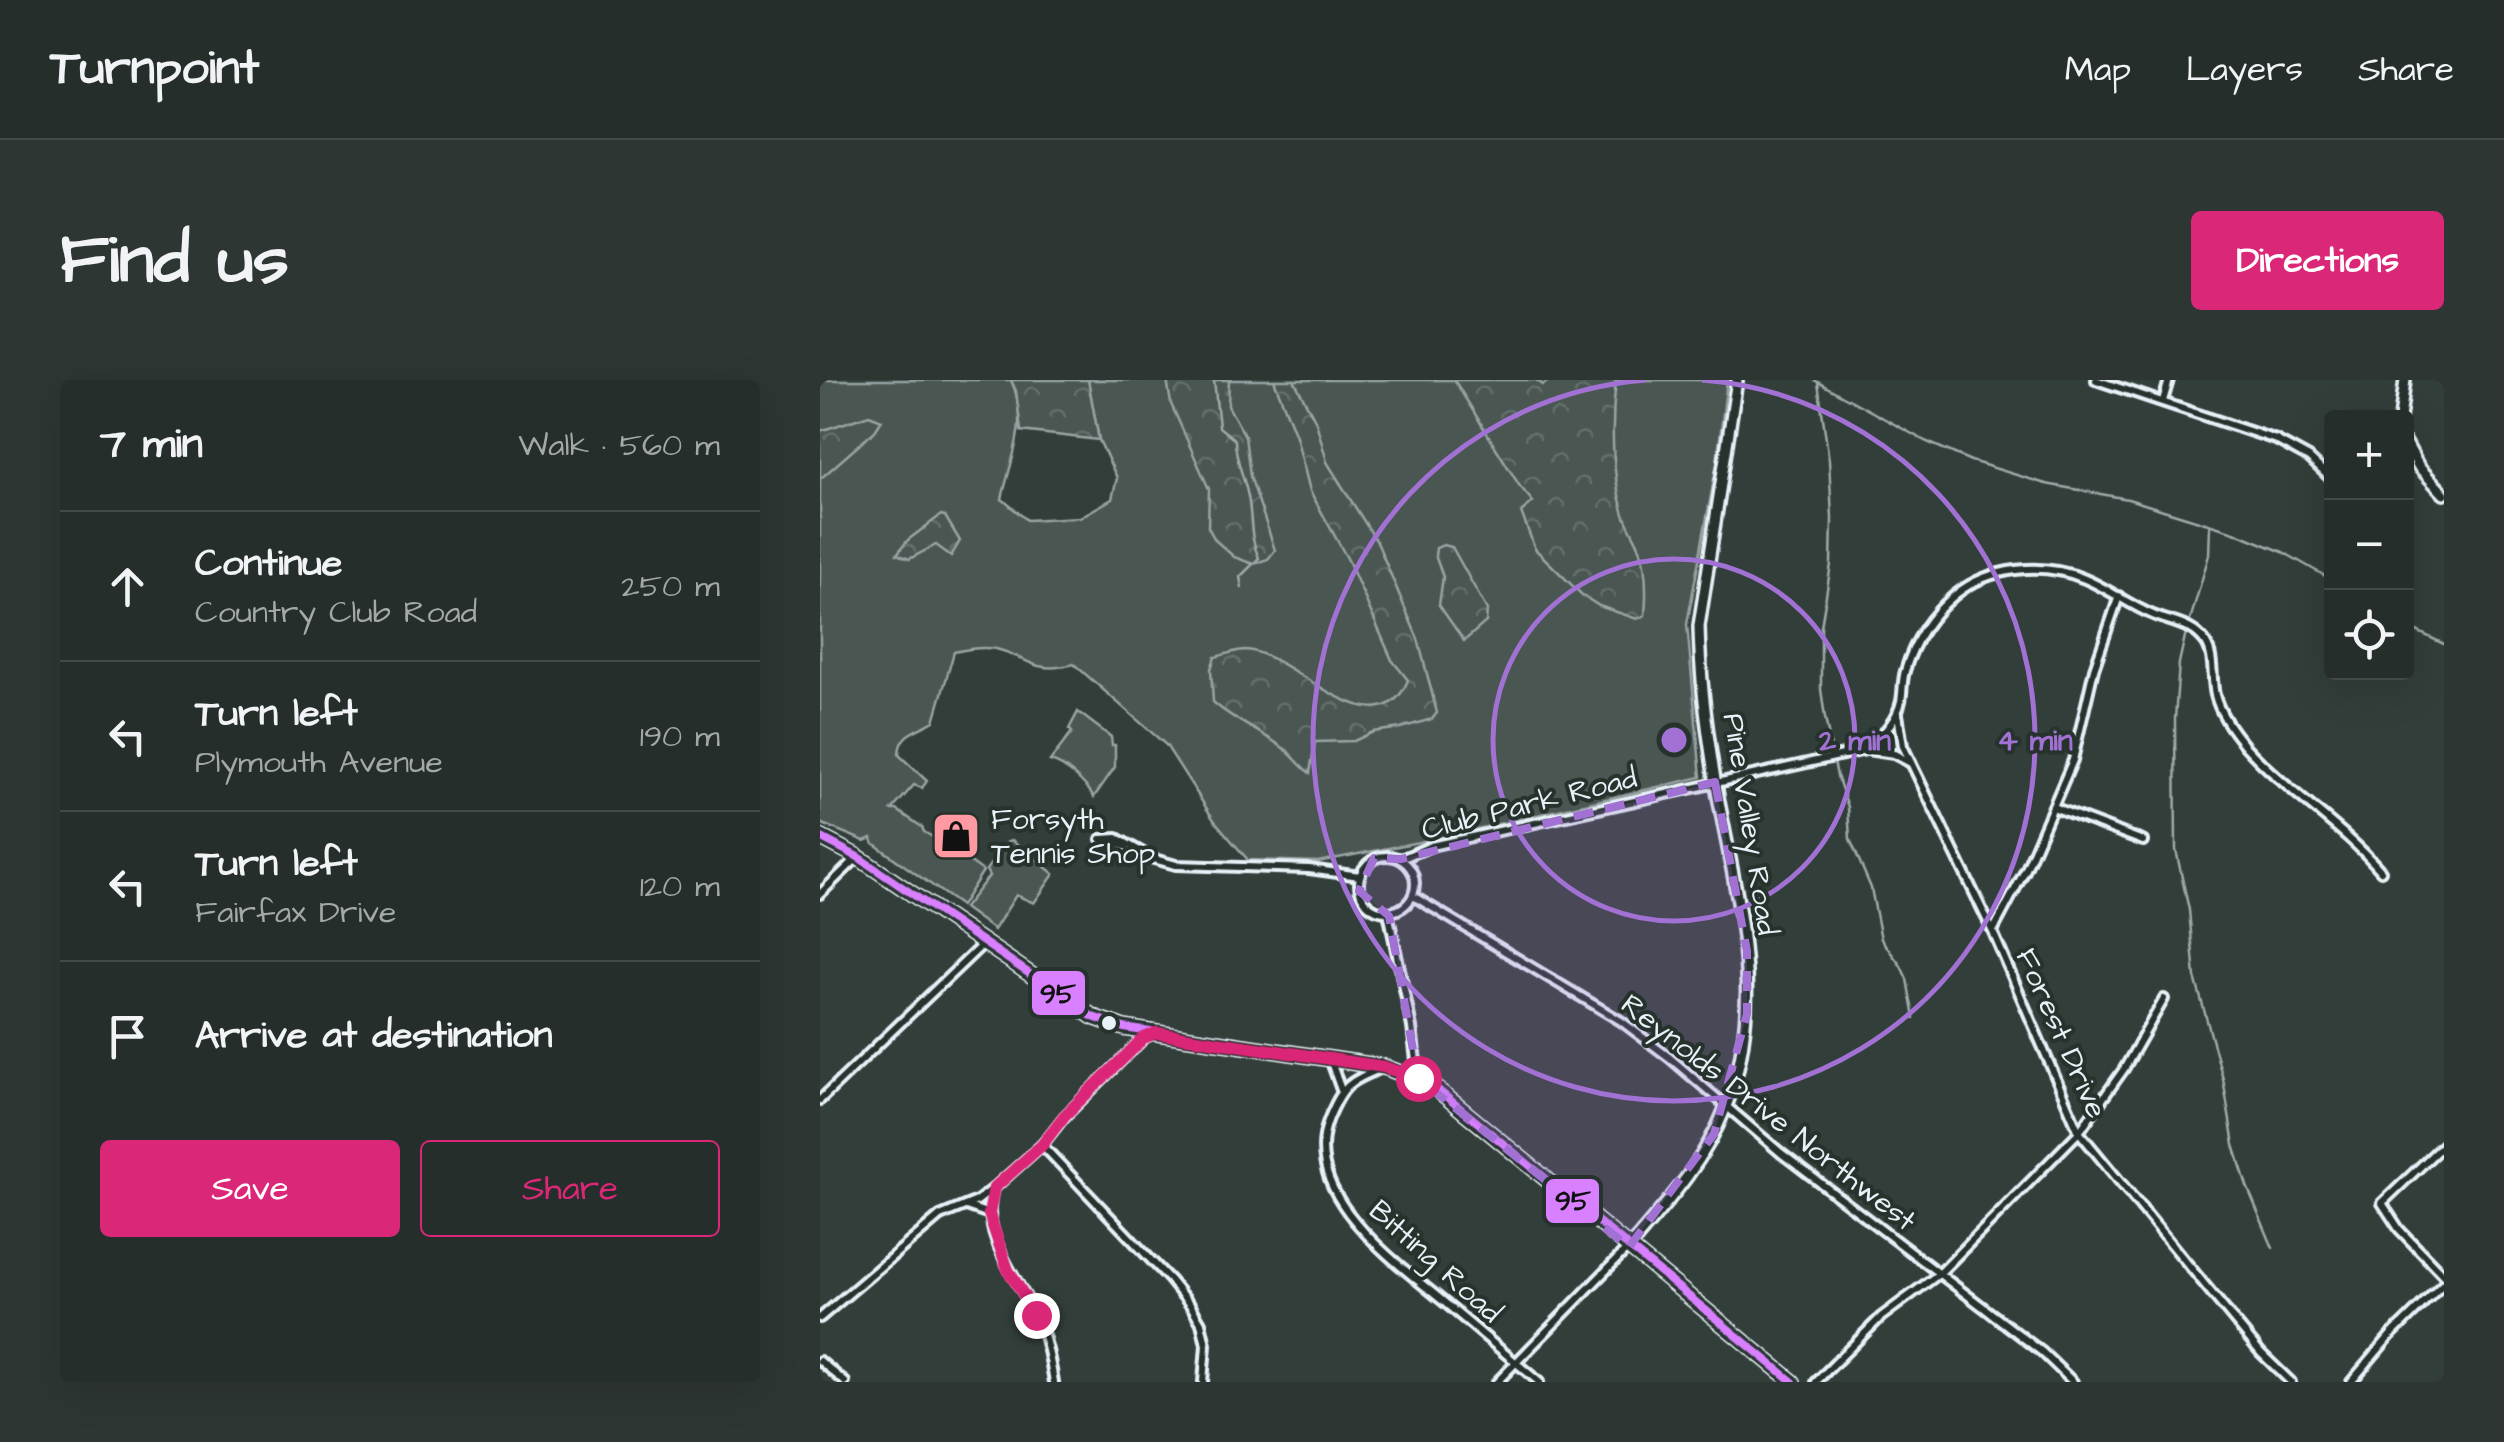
<!DOCTYPE html>
<html lang="en">
<head>
<meta charset="utf-8">
<style>
  body { margin:0; font-family:"Architects Daughter",sans-serif; background:#2e3633; color:#f1f3f6 }
  .controls { position:absolute; right:30px; top:30px; display:grid; overflow:hidden; border-radius:10px; box-shadow:0 10px 40px #0002 }
  .controls button { width:90px; height:90px; display:grid; place-items:center; padding:0; border:0; border-bottom:2px solid #424a47; background:#262e2b; color:#f1f3f6; font:50px sans-serif }
  .stop { position:absolute; width:30px; height:30px; margin:-22px; border:8px solid #db2777; border-radius:50%; background:#fff }
  .stop.end { background:#db2777; border-color:#fff; box-shadow:0 2px 10px #0008 }
  .list { margin:0; padding:0; list-style:none }
  h2 { display:flex; justify-content:space-between; align-items:center; height:130px; margin:0; padding:0 40px; font-size:42px }
  h2 small { font-size:32px; font-weight:400; color:#a4a8a9 }
  .list li { display:grid; grid-template-columns:65px 1fr auto; gap:30px; align-items:center; box-sizing:border-box; height:150px; padding:0 40px; border-top:2px solid #424a47 }
  .list b { display:block; font-size:38px; white-space:nowrap }
  .list p { margin:0; font-size:32px; white-space:nowrap; color:#a4a8a9 }
  .list em { font-size:32px; font-style:normal; color:#a4a8a9 }
  .actions { display:flex; gap:20px; padding:30px 40px }
  .actions a { flex:1; padding:22px 0; border:2px solid #db2777; border-radius:10px; text-align:center; font-size:35px; color:#db2777 }
  .actions .main { background:#db2777; color:#fff }
  .icon { flex:none; width:55px; height:55px; fill:none; stroke:currentColor; stroke-width:2; stroke-linecap:round; stroke-linejoin:round }
  .map { position:relative; flex:none; width:1624px; height:1002px; overflow:hidden; border-radius:10px }
  header { display:flex; align-items:center; gap:60px; box-sizing:border-box; height:140px; padding:0 50px; background:#262e2b; border-bottom:2px solid #424a47 }
  header strong { font-size:48px }
  nav { display:flex; gap:55px; margin-inline-start:auto; font-size:35px }
  .intro { display:flex; align-items:center; justify-content:space-between; box-sizing:border-box; height:240px; padding:0 60px }
  h1 { margin:0; font-size:70px }
  .button { padding:25px 45px; border-radius:10px; background:#db2777; color:#fff; font-size:35px; font-weight:700 }
  main { display:flex; gap:60px; padding:0 60px }
  aside { flex:1; background:#262e2b; border-radius:10px; box-shadow:0 10px 40px #0002 }
  .map>svg:first-child { display:block }
  .green { fill:#495651; stroke:#98a4a4; stroke-width:2.5 }
  .forest { fill:url(#forest-crowns); stroke:#98a4a4; stroke-width:2.5 }
  .lines { fill:none; stroke-linecap:round; stroke-linejoin:round }
  .stream { stroke:#9ea9ab; stroke-width:2.5 }
  .minor-casing { stroke:#e8f1f8; stroke-width:14 }
  .tertiary-casing { stroke:#e8f1f8; stroke-width:16 }
  .secondary-casing { stroke:#e8f1f8; stroke-width:18 }
  .minor { stroke:#26332d; stroke-width:6 }
  .tertiary { stroke:#26332d; stroke-width:9 }
  .secondary { stroke:#26332d; stroke-width:10 }
  .bus-1-casing { stroke:#26332d; stroke-width:15 }
  .bus-1 { stroke:#d880ff; stroke-width:8 }
  .route { stroke:#db2777; stroke-width:12 }
  .marked { fill:#a171d3; fill-opacity:0.2; stroke:#a171d3; stroke-width:8; stroke-dasharray:20 12; stroke-linejoin:round }
  .ring { fill:none; stroke:#a171d3; stroke-width:5 }
  .bus-dot { fill:#e8f1f8; stroke:#26332d; stroke-width:4 }
  .labels { text-anchor:middle; stroke-width:8; stroke-linejoin:round; paint-order:stroke }
  .street-label { font-size:30px; fill:#e8f1f8; stroke:#26332d }
  .poi-label { font-size:30px; fill:#e8f1f8; stroke:#26332d; text-anchor:start }
  .centre { fill:#a171d3; stroke:#26332d; stroke-width:5 }
  .ring-label { font-size:30px; text-anchor:middle; font-weight:bold; fill:#a171d3; stroke:#26332d; stroke-width:8; stroke-linejoin:round; paint-order:stroke }
  .line-badge { stroke:#26332d; stroke-width:4 }
  .pale-badge-label { font-size:28px; text-anchor:middle; font-weight:bold; fill:#111 }
</style>
</head>
<body>
<header>
<strong>Turnpoint</strong>
<nav><a>Map</a><a>Layers</a><a>Share</a></nav>
</header>
<div class="intro"><h1>Find us</h1><a class="button">Directions</a></div>
<main>
<aside>
<h2>7 min<small>Walk · 560 m</small></h2>
<ul class="list">
<li><svg class="icon" aria-label="ahead" viewBox="0 0 24 24"><path d="M12 20V5M6 11l6-6 6 6"/></svg><div><b>Continue</b><p>Country Club Road</p></div><em>250 m</em></li>
<li><svg class="icon" aria-label="left" viewBox="0 0 24 24"><path d="M17 20v-9H6M10 6l-5 5 5 5"/></svg><div><b>Turn left</b><p>Plymouth Avenue</p></div><em>190 m</em></li>
<li><svg class="icon" aria-label="left" viewBox="0 0 24 24"><path d="M17 20v-9H6M10 6l-5 5 5 5"/></svg><div><b>Turn left</b><p>Fairfax Drive</p></div><em>120 m</em></li>
<li><svg class="icon" aria-label="arrive" viewBox="0 0 24 24"><path d="M6 21V4h12l-3 4 3 4H6"/></svg><div><b>Arrive at destination</b></div></li>
</ul>
<div class="actions"><a class="main">Save</a><a>Share</a></div>
</aside>
<div class="map">
<svg width="1624" height="1002" viewBox="0 0 1624 1002">
  <defs>
    <pattern id="forest-crowns" width="20" height="18" patternUnits="userSpaceOnUse" patternTransform="scale(2.5)"><rect width="20" height="18" fill="#495651"/><path d="M2 6a3 3 0 1 1 6 0M12 15a3 3 0 1 1 6 0" fill="none" stroke="#636f6b"/></pattern>
  </defs>
  <rect width="100%" height="100%" fill="#323e39"/>
  <filter id="ink" filterUnits="userSpaceOnUse"><feTurbulence type="fractalNoise" baseFrequency=".01" numOctaves="2"/><feDisplacementMap in="SourceGraphic" scale="20" xChannelSelector="R" yChannelSelector="G"/><feConvolveMatrix kernelMatrix="1 2 1 2 8 2 1 2 1" color-interpolation-filters="sRGB"/></filter>
  <g filter="url(#ink)">
    <g class="green">
      <path d="M0 0H191C210 41 191 78 182 119L207 140 260 137 292 119 297 98 279 60 268 0H907L897 83 867 244 881 397 614 459 498 482 428 480 394 440 346 365 254 284C211 295 210 277 176 269 162 266 147 269 134 272L114 341C98 351 79 352 79 375L107 401 102 408 94 405 72 430H77L102 447 104 452 132 468 133 473H138L163 491 141 526 53 463 52 458 44 461 0 443Z"/>
      <path d="M258 332 291 357 292 365H295V387L274 417C264 402 246 385 230 381L252 352 249 349Z"/>
      <path d="M192 460 234 494 214 523 196 515 174 550 144 528 169 496 166 490 188 461Z"/>
    </g>
    <g class="forest">
      <path d="M191 0H268L279 60 201 51 196 11Z"/>
      <path d="M347 0H409L408 26 425 56 430 96 455 170 448 179 433 184 414 177 395 160 388 147 389 109 351 24Z"/>
      <path d="M454 0H474L496 42 507 82 557 162 598 259 617 333 612 339 581 348 553 352 534 361 495 362 490 393C481 387 476 379 467 371 444 352 415 342 393 322L391 289 395 277C404 275 416 270 426 270 471 272 558 376 588 300L572 280 528 180 490 111 476 56Z"/>
      <path d="M634 0H716L723 5 730 0H796C791 41 791 91 803 131 806 143 814 154 819 166 827 187 827 212 825 235L817 239 779 226 762 215 715 169 701 132 713 122 699 105Z"/>
      <path d="M49 35 62 40 55 51 0 99V51Z"/>
      <path d="M121 135 125 136 140 161 131 176 116 165 89 179 77 174 88 160Z"/>
      <path d="M623 165 632 167 667 230 666 242 644 261 619 225 623 197 615 175 616 168Z"/>
    </g>
    <g class="lines">
      <g class="stream">
        <path d="M394 0 399 47 415 60C415 82 427 102 429 123 432 142 430 159 439 178L420 197 422 208"/>
        <path d="M994 0 1105 61 1151 81 1226 104 1308 119 1414 152 1463 172 1512 200"/>
        <path d="M998 3 1009 80 1012 138 1011 184 1001 247V309L1005 338 1017 396 1028 427 1030 459 1051 508 1061 559 1081 586 1087 599 1094 638"/>
        <path d="M1369 244 1389 175 1390 145"/>
        <path d="M1586 246 1624 264"/>
        <path d="M1366 252 1359 283 1355 339 1356 470 1369 530 1375 597 1403 699 1414 765 1427 806 1453 868"/>
      </g>
      <g class="minor-casing">
        <g id="minor">
          <path d="M1276 0 1456 60 1489 78 1512 100"/>
          <path d="M1343 21 1349 0"/>
          <path d="M1078 334 1083 366 1173 552 1259 752 1441 973 1471 1002"/>
          <path d="M1047 370 1074 374 1091 383"/>
          <path d="M1233 427 1323 461"/>
          <path d="M281 459 307 467"/>
          <path d="M282 459 297 458 334 479 356 485 489 489 540 496"/>
          <circle cx="567" cy="504" r="28"/>
          <path d="M581 479 611 466 1046 370C1060 358 1077 340 1081 321 1083 311 1082 301 1085 291 1094 260 1111 235 1135 215 1170 186 1224 182 1265 199 1289 209 1309 225 1333 235 1352 243 1373 244 1386 263 1395 277 1391 299 1395 315 1400 335 1413 352 1426 367 1468 413 1521 444 1561 491"/>
          <path d="M0 514 37 478"/>
          <path d="M593 516 801 641 850 678 961 773 1222 972 1253 1002"/>
          <path d="M568 532 592 647 598 698"/>
          <path d="M1173 551 1206 489 1253 380 1274 289 1299 216"/>
          <path d="M510 679 521 710"/>
          <path d="M562 688C528 702 523 705 509 738 478 814 575 881 624 922 656 949 687 975 719 1002"/>
          <path d="M0 720 164 563"/>
          <path d="M1624 764 1562 823 1579 849 1624 896"/>
          <path d="M222 765 350 900 371 926 381 943 386 965 383 1002"/>
          <path d="M173 809C159 853 196 897 215 933 226 955 230 978 234 1002"/>
          <path d="M146 826 169 834"/>
          <path d="M0 938 120 836 157 821 174 808 222 765 244 737 324 658 334 653"/>
          <path d="M0 981 25 1002"/>
          <path d="M677 1002 808 868"/>
          <path d="M996 1002 1061 937 1120 893 1259 752 1304 689 1344 619"/>
          <path d="M1531 1002 1570 956 1624 903"/>
        </g>
      </g>
      <g class="tertiary-casing">
        <g id="tertiary">
          <path d="M1580 38 1585 0"/>
          <path d="M1586 63 1599 87 1624 114"/>
          <path d="M809 867C846 824 884 783 905 729 949 620 915 515 896 405 887 353 880 299 879 246L917 0"/>
        </g>
      </g>
      <g class="secondary-casing">
        <path id="secondary" d="M0 457 38 477 273 637 304 648 564 687 612 705 973 1002"/>
      </g>
      <use href="#minor" class="minor"/>
      <use href="#tertiary" class="tertiary"/>
      <use href="#secondary" class="secondary"/>
      <g class="bus-1-casing">
        <path id="bus-1" d="M0 457 38 477 273 637 304 648 564 687 612 705 973 1002"/>
      </g>
      <use href="#bus-1" class="bus-1"/>
    </g>
  </g>
  <g class="lines" filter="url(#ink)">
    <path class="route" d="M216 935 188 890 169 834 174 808 222 765 244 736 324 658 336 653 564 687 598 698"/>
  </g>
  <path class="marked" d="M895 402 927 571V634L894 754 809 867 598 698 569 536 539 511 554 478 581 479Z"/>
  <g class="ring">
    <circle cx="854" cy="360" r="181"/>
    <path d="M882 0A361 361 0 1 1 826 0"/>
  </g>
  <defs>
    <g id="shop-square" transform="scale(2.5)"><rect x="-9" y="-9" width="18" height="18" rx="4" fill="#ff9aa2" stroke="#26332d"/><path d="M-5-2.5h2.3a2.7 3.5 0 0 1 5.4 0H5L5.5 6h-11ZM-1.5-2.5h3a1.5 2.3 0 0 0-3 0Z" fill="#111"/></g>
  </defs>
  <g fill-rule="evenodd">
    <use href="#shop-square" x="136" y="456"/>
  </g>
  <circle class="bus-dot" cx="289" cy="643" r="9"/>
  <g class="labels">
    <g class="street-label">
      <text transform="translate(709 423) rotate(-14)" y="10">Club Park Road</text>
      <text transform="translate(931 444) rotate(81)" y="10">Pine Valley Road</text>
      <text transform="translate(1242 653) rotate(66)" y="10">Forest Drive</text>
      <text transform="translate(949 732) rotate(38)" y="10">Reynolds Drive Northwest</text>
      <text transform="translate(616 881) rotate(42)" y="10">Bitting Road</text>
    </g>
    <g class="poi-label">
      <text x="171" y="449">Forsyth<tspan x="171" dy="34">Tennis Shop</tspan></text>
    </g>
  </g>
  <circle cx="854" cy="360" r="15" class="centre"/>
  <g class="ring-label">
    <text x="1035" y="370">2 min</text>
    <text x="1215" y="370">4 min</text>
  </g>
  <g class="line-badge">
    <rect x="210" y="589" width="57" height="48" rx="10" fill="#d880ff"/>
    <rect x="724" y="797" width="57" height="48" rx="10" fill="#d880ff"/>
  </g>
  <g class="pale-badge-label">
    <text x="238" y="623">95</text>
    <text x="753" y="830">95</text>
  </g>
</svg>
<div class="controls">
<button>+</button>
<button>−</button>
<button><svg class="icon" aria-label="locate" viewBox="0 0 24 24"><circle cx="12" cy="12" r="6"/><path d="M12 2v4M12 18v4M2 12h4M18 12h4"/></svg></button>
</div>
<div class="stop" style="left:598px;top:698px"></div>
<div class="stop end" style="left:216px;top:935px"></div>
</div>
</main>
</body>
</html>
